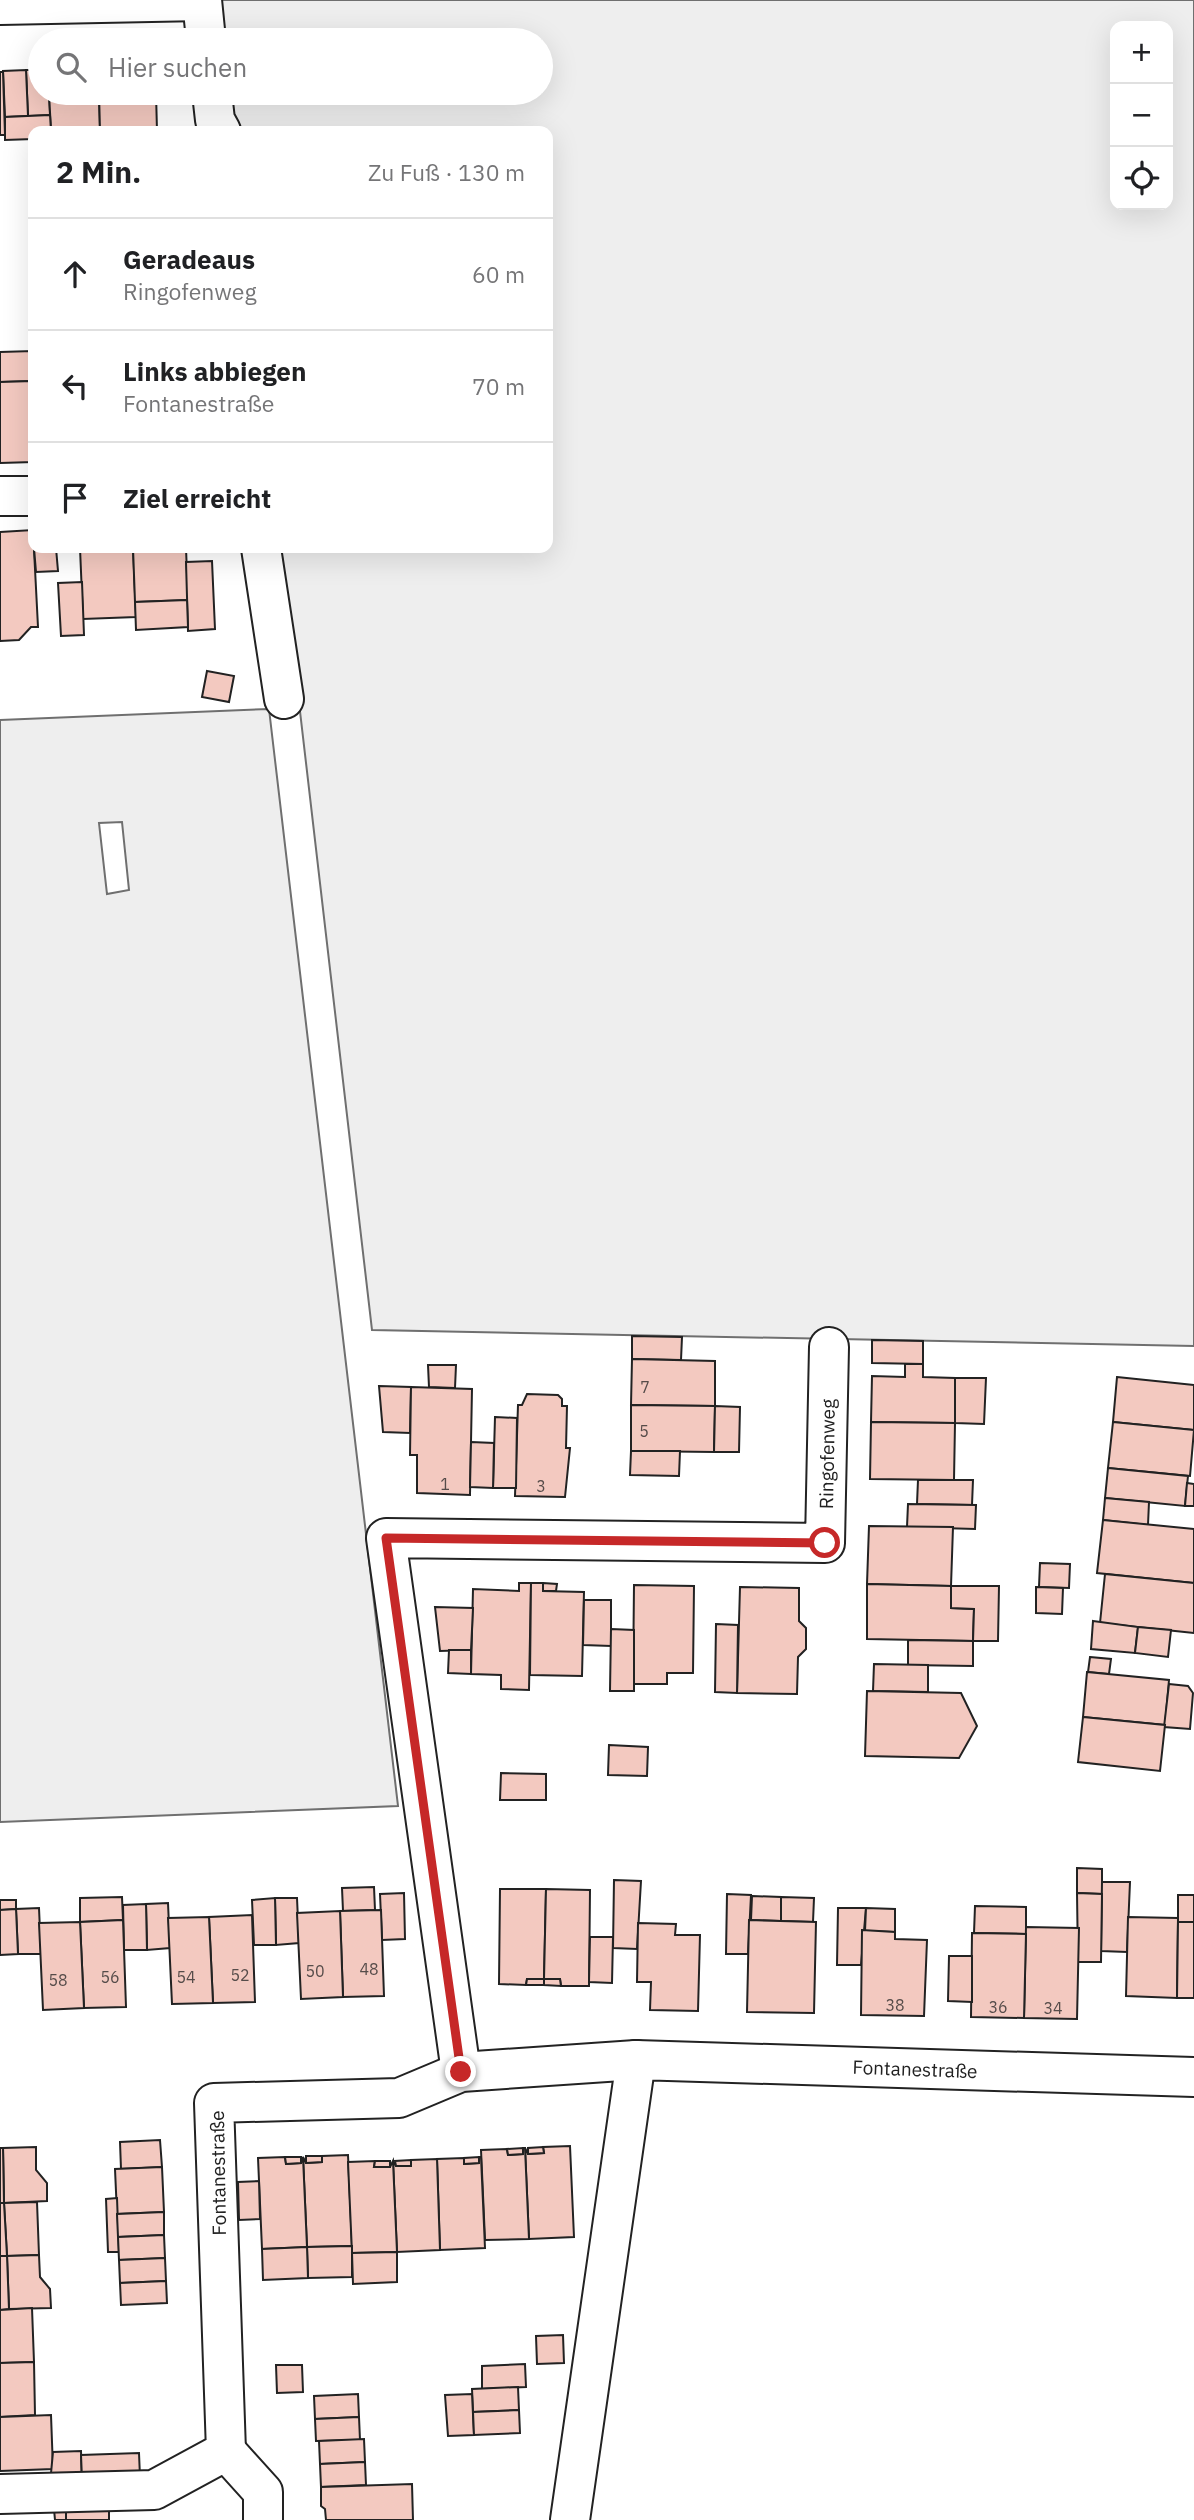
<!DOCTYPE html>
<html lang="de">
<head>
<meta charset="utf-8">
<style>
  body { margin:0; font-family:"IBM Plex Sans",sans-serif; background:#f6f6f6; color:#202124 }
  .controls { position:absolute; right:21px; top:21px; display:grid; overflow:hidden; border-radius:14px; box-shadow:0 7px 28px #0002 }
  .controls button { width:63px; height:63px; display:grid; place-items:center; padding:0; border:0; border-bottom:2px solid #e0e0e0; background:#fff; color:#202124; font:35px sans-serif }
  .stop { position:absolute; width:21px; height:21px; margin:-16px; border:5px solid #c62828; border-radius:50%; background:#fff }
  .stop.end { background:#c62828; border-color:#fff; box-shadow:0 2px 7px #0008 }
  .list { margin:0; padding:0; list-style:none }
  h2 { display:flex; justify-content:space-between; align-items:center; height:91px; margin:0; padding:0 28px; font-size:30px }
  h2 small { font-size:23px; font-weight:400; color:#757577 }
  .list li { display:grid; grid-template-columns:46px 1fr auto; gap:21px; align-items:center; box-sizing:border-box; height:112px; padding:0 28px; border-top:2px solid #e0e0e0 }
  .list b { display:block; font-size:26px; white-space:nowrap }
  .list p { margin:0; font-size:23px; white-space:nowrap; color:#757577 }
  .list em { font-size:23px; font-style:normal; color:#757577 }
  .icon { flex:none; width:38px; height:38px; fill:none; stroke:currentColor; stroke-width:2; stroke-linecap:round; stroke-linejoin:round }
  .map { position:relative; flex:none; width:1194px; height:2520px; overflow:hidden }
  .search { position:absolute; background:#fff; box-shadow:0 7px 28px #0002; left:28px; top:28px; width:525px; height:77px; display:flex; align-items:center; gap:18px; box-sizing:border-box; padding:0 24px; border-radius:38px; color:#757577; font-size:26px }
  .panel { position:absolute; background:#fff; box-shadow:0 7px 28px #0002; left:28px; top:126px; width:525px; height:427px; border-radius:14px }
  .map>svg:first-child { display:block }
  .green { fill:#eee; stroke:#6f6f6f; stroke-width:2; fill-rule:evenodd }
  .building { fill:#f3c9c0; stroke:#222; stroke-width:2 }
  .lines { fill:none; stroke-linecap:round; stroke-linejoin:round }
  .minor-casing { stroke:#222; stroke-width:42 }
  .minor { stroke:#fff; stroke-width:38 }
  .route { stroke:#c62828; stroke-width:9 }
  .labels { text-anchor:middle; stroke-width:5; stroke-linejoin:round; paint-order:stroke }
  .number-label { font-size:16px; fill:#564c4a }
  .street-label { font-size:19px; fill:#222; stroke:#fff }
</style>
</head>
<body>
<div class="map">
<svg width="1194" height="2520" viewBox="0 0 1194 2520">
  <rect width="100%" height="100%" fill="#fff"/>
  <g class="green">
    <path d="M218 0H1194V1346L372 1330 281 548H548V131H231L227 93H541V40H222ZM1115 26H1168V205H1115Z"/>
    <path d="M269 709 398 1806 0 1822V720ZM122 822 129 890 107 894 99 823Z"/>
  </g>
  <g class="building">
    <path d="M26 70H40V93H49L50 115 28 116Z"/>
    <path d="M26 70 28 116 5 117 3 71Z"/>
    <path d="M0 72H3L5 135H0Z"/>
    <path d="M49 93H99L100 131H51Z"/>
    <path d="M99 93H156L157 131H100Z"/>
    <path d="M50 115 51 131H33V139L5 140V117Z"/>
    <path d="M33 351V381L0 382V352Z"/>
    <path d="M33 381V462L0 463V382Z"/>
    <path d="M33 530 38 627H31L19 640 0 641V532Z"/>
    <path d="M34 548H56L58 571 36 572Z"/>
    <path d="M80 548H133L136 617 83 619Z"/>
    <path d="M133 548H186L188 600 135 602Z"/>
    <path d="M212 561 215 629 188 631 186 562Z"/>
    <path d="M82 582 84 635 61 636 58 583Z"/>
    <path d="M187 600 188 627 136 630 135 602Z"/>
    <path d="M207 671 234 676 229 702 202 697Z"/>
    <path d="M632 1336 682 1337 681 1360 632 1359Z"/>
    <path d="M872 1340 923 1341V1364L872 1363Z"/>
    <path d="M632 1359 715 1361V1406L631 1405Z"/>
    <path d="M905 1364H923V1377L955 1378V1423L871 1422 872 1376 905 1377Z"/>
    <path d="M428 1365H456L455 1388 429 1387Z"/>
    <path d="M1117 1377 1194 1385V1430L1113 1422Z"/>
    <path d="M955 1378H986L984 1424 955 1423Z"/>
    <path d="M379 1386 411 1387 410 1433 383 1432Z"/>
    <path d="M411 1387 472 1389 470 1495 417 1493V1455H410Z"/>
    <path d="M527 1394 558 1395 562 1399V1406H567L566 1448H570L565 1497 515 1496 518 1405H522Z"/>
    <path d="M631 1405 715 1406 714 1452 631 1451Z"/>
    <path d="M715 1406 740 1407 739 1452H714Z"/>
    <path d="M495 1417 517 1418 516 1488H493Z"/>
    <path d="M871 1422 955 1423 954 1480 870 1479Z"/>
    <path d="M1113 1422 1194 1430 1190 1476 1108 1468Z"/>
    <path d="M471 1442 494 1443 493 1488 470 1487Z"/>
    <path d="M631 1451H680L679 1476 630 1475Z"/>
    <path d="M1108 1468 1188 1476 1185 1506 1105 1498Z"/>
    <path d="M918 1480H973L972 1505 917 1504Z"/>
    <path d="M1187 1483 1194 1484V1506H1185Z"/>
    <path d="M1105 1498 1149 1502 1148 1525 1103 1520Z"/>
    <path d="M908 1504 976 1505 975 1529 907 1527Z"/>
    <path d="M1103 1520 1194 1529V1583L1097 1573Z"/>
    <path d="M869 1526 953 1527 951 1586 867 1584Z"/>
    <path d="M1040 1563 1070 1564 1069 1588 1039 1587Z"/>
    <path d="M1105 1574 1194 1583V1633L1100 1623Z"/>
    <path d="M519 1583H531L529 1690 501 1689V1675L471 1674 473 1589 519 1591Z"/>
    <path d="M531 1583H543V1591L584 1592 582 1676 530 1675Z"/>
    <path d="M543 1583 557 1584 556 1591H543Z"/>
    <path d="M867 1584 951 1586V1608L974 1609 973 1641 867 1639Z"/>
    <path d="M634 1585 694 1586 693 1673H667V1684H633Z"/>
    <path d="M951 1586H999L998 1641H973L974 1609 951 1608Z"/>
    <path d="M740 1587 799 1588V1621L806 1628V1649L798 1657 797 1694 737 1693Z"/>
    <path d="M1036 1587 1063 1588 1062 1614 1036 1613Z"/>
    <path d="M584 1600H611V1646L583 1645Z"/>
    <path d="M435 1607 473 1608 471 1650 440 1651Z"/>
    <path d="M1093 1621 1138 1627 1135 1653 1091 1649Z"/>
    <path d="M716 1624 738 1625 737 1693 715 1692Z"/>
    <path d="M1138 1627 1171 1630 1168 1657 1135 1653Z"/>
    <path d="M611 1629 634 1630V1691H610Z"/>
    <path d="M908 1640 973 1641V1666L908 1665Z"/>
    <path d="M449 1650H471V1674L448 1673Z"/>
    <path d="M1090 1657 1111 1659 1109 1674 1088 1672Z"/>
    <path d="M874 1664 928 1665V1692L873 1691Z"/>
    <path d="M1087 1672 1169 1680 1165 1725 1083 1717Z"/>
    <path d="M1169 1684 1188 1686 1193 1693 1190 1729 1164 1727Z"/>
    <path d="M867 1691 961 1693 977 1726 959 1758 865 1756Z"/>
    <path d="M1083 1717 1165 1725 1160 1771 1078 1762Z"/>
    <path d="M609 1745 648 1747 647 1776 608 1775Z"/>
    <path d="M501 1773 546 1774V1800H500Z"/>
    <path d="M1077 1868 1102 1869V1894L1077 1893Z"/>
    <path d="M614 1880 641 1881 637 1949 613 1948Z"/>
    <path d="M1102 1882H1130L1127 1952 1101 1951Z"/>
    <path d="M374 1887 375 1910 343 1911 342 1888Z"/>
    <path d="M500 1889H546L544 1979H527L526 1985 499 1984Z"/>
    <path d="M546 1889 590 1890 589 1986H561L560 1979H544Z"/>
    <path d="M404 1893 405 1939 382 1940 380 1894Z"/>
    <path d="M1077 1893 1102 1894 1101 1962H1078Z"/>
    <path d="M727 1894 751 1895 748 1954H726Z"/>
    <rect x="1178" y="1895" width="16" height="27"/>
    <path d="M752 1896 781 1897V1921L751 1920Z"/>
    <path d="M122 1897 123 1920 80 1922V1898Z"/>
    <path d="M781 1897 814 1898 813 1922 781 1921Z"/>
    <path d="M275 1898H297L299 1943 276 1945Z"/>
    <path d="M275 1898 276 1945H254L252 1900Z"/>
    <path d="M0 1900H16V1909L0 1910Z"/>
    <path d="M168 1903 170 1948 147 1950 146 1904Z"/>
    <path d="M146 1904 147 1950H124L123 1905Z"/>
    <path d="M975 1906 1026 1907V1934L974 1933Z"/>
    <path d="M39 1908 41 1954H18L16 1909Z"/>
    <path d="M838 1908H866L861 1965H837Z"/>
    <path d="M866 1908 895 1909V1932L865 1931Z"/>
    <path d="M16 1909 18 1954 0 1955V1910Z"/>
    <path d="M381 1910 384 1996 343 1997 340 1911Z"/>
    <path d="M340 1911 343 1997 301 1999 297 1913Z"/>
    <path d="M252 1915 255 2002 213 2003 209 1917Z"/>
    <path d="M209 1917 213 2003 172 2004 168 1918Z"/>
    <path d="M1128 1917 1178 1918 1177 1998 1126 1996Z"/>
    <path d="M123 1920 126 2007 84 2008 80 1922Z"/>
    <path d="M749 1920 816 1922 814 2013 747 2012Z"/>
    <path d="M80 1922 84 2008 43 2010 39 1923Z"/>
    <path d="M1178 1922H1194V1998H1177Z"/>
    <path d="M638 1923 676 1924 675 1935H700L698 2011 650 2010 651 1982H637Z"/>
    <path d="M1026 1927 1079 1928 1077 2019 1024 2018Z"/>
    <path d="M862 1930 895 1932V1939L927 1940 924 2016 861 2015Z"/>
    <path d="M972 1933 1026 1934 1024 2018 971 2017Z"/>
    <path d="M590 1937H613L612 1983 589 1982Z"/>
    <path d="M949 1956H972V2002L948 2001Z"/>
    <path d="M527 1979H544V1985H526Z"/>
    <path d="M544 1979H560L561 1986 544 1985Z"/>
    <path d="M160 2140 162 2167 121 2169 120 2142Z"/>
    <path d="M570 2146 574 2237 529 2239 525 2148 528 2154 544 2153 543 2147Z"/>
    <path d="M36 2147V2170L47 2183V2201L4 2203 3 2148Z"/>
    <path d="M543 2147 544 2153 528 2154V2148Z"/>
    <path d="M0 2148H3L4 2203H0Z"/>
    <path d="M523 2148H525L529 2239 485 2240 481 2150 507 2149 508 2155 523 2154Z"/>
    <path d="M523 2148V2154L508 2155 507 2149Z"/>
    <path d="M348 2155 352 2246 307 2247 303 2157 306 2163 322 2162V2156Z"/>
    <path d="M306 2156H322V2162L306 2163Z"/>
    <path d="M285 2157 286 2164 301 2163 303 2157 307 2247 262 2249 258 2158Z"/>
    <path d="M285 2157H301V2163L286 2164Z"/>
    <path d="M479 2157H481L485 2248 440 2250 437 2159 464 2158V2164L479 2163Z"/>
    <path d="M479 2157V2163L464 2164V2158Z"/>
    <path d="M437 2159 440 2250 397 2252 393 2161 396 2166H411V2160Z"/>
    <path d="M411 2160V2166H396L395 2161Z"/>
    <path d="M375 2161 374 2167H390L393 2161 397 2252 352 2253 348 2162Z"/>
    <path d="M375 2161H390V2167H374Z"/>
    <path d="M162 2167 164 2212 117 2214 115 2169Z"/>
    <path d="M259 2181 260 2219 239 2220 238 2182Z"/>
    <path d="M117 2198 119 2252H108L106 2199Z"/>
    <path d="M37 2202 39 2255 7 2256 4 2203Z"/>
    <path d="M0 2203H4L7 2256H0Z"/>
    <path d="M164 2212V2235L118 2237 117 2214Z"/>
    <path d="M164 2235 165 2258 119 2260 118 2237Z"/>
    <path d="M352 2246V2277L308 2278 307 2247Z"/>
    <path d="M307 2247 308 2278 263 2280 262 2249Z"/>
    <path d="M397 2252V2282L353 2284 352 2253Z"/>
    <path d="M39 2255 40 2277 50 2289 51 2308 9 2309 7 2256Z"/>
    <path d="M0 2256H7L9 2309 0 2310Z"/>
    <path d="M165 2258 166 2281 120 2283 119 2260Z"/>
    <path d="M166 2281 167 2303 121 2305 120 2283Z"/>
    <path d="M32 2308 34 2362 0 2363V2310Z"/>
    <path d="M563 2335 564 2363 537 2364 536 2336Z"/>
    <path d="M34 2362 35 2415 0 2417V2363Z"/>
    <path d="M525 2364 526 2387 482 2389V2366Z"/>
    <path d="M276 2365H302L303 2392 277 2393Z"/>
    <path d="M518 2387 519 2410 473 2412 472 2389Z"/>
    <path d="M358 2394 359 2417 315 2419 314 2396Z"/>
    <path d="M472 2394 474 2435 448 2436 445 2395Z"/>
    <path d="M519 2410 520 2433 474 2435 473 2412Z"/>
    <path d="M51 2415 53 2469 0 2471V2417Z"/>
    <path d="M359 2417 360 2440 316 2441 315 2419Z"/>
    <path d="M364 2439 365 2462 320 2464 319 2441Z"/>
    <path d="M81 2451 82 2483 50 2484 53 2452Z"/>
    <path d="M139 2453 140 2477 82 2479 81 2455Z"/>
    <path d="M365 2462 366 2485 321 2487 320 2464Z"/>
    <path d="M412 2484 413 2520H326L325 2509 321 2506V2487Z"/>
    <path d="M109 2507V2520H66V2509Z"/>
    <path d="M54 2509H66V2520H55Z"/>
  </g>
  <g class="lines">
    <g class="minor-casing">
      <g id="minor">
        <path d="M202 0 206 40"/>
        <path d="M0 5 202 1"/>
        <path d="M212 93 215 120 221 131"/>
        <path d="M0 496H33"/>
        <path d="M261 548 284 699"/>
        <path d="M461 2072 386 1538 825 1543 829 1347"/>
        <path d="M226 2451 263 2492V2520"/>
        <path d="M0 2494 154 2490 226 2451 214 2103 399 2098 461 2072 636 2060"/>
        <path d="M570 2520 636 2060 1194 2077"/>
      </g>
    </g>
    <use href="#minor" class="minor"/>
  </g>
  <g class="lines">
    <path class="route" d="M461 2072 386 1538 825 1543"/>
  </g>
  <g class="labels">
    <g class="number-label">
      <text x="645" y="1393">7</text>
      <text x="644" y="1437">5</text>
      <text x="445" y="1490">1</text>
      <text x="541" y="1492">3</text>
      <text x="369" y="1975">48</text>
      <text x="315" y="1977">50</text>
      <text x="240" y="1981">52</text>
      <text x="110" y="1983">56</text>
      <text x="186" y="1983">54</text>
      <text x="58" y="1986">58</text>
      <text x="895" y="2011">38</text>
      <text x="998" y="2013">36</text>
      <text x="1053" y="2014">34</text>
    </g>
    <g class="street-label">
      <text transform="translate(827 1454) rotate(-89)" y="7">Ringofenweg</text>
      <text transform="translate(915 2069) rotate(2)" y="7">Fontanestraße</text>
      <text transform="translate(218 2173) rotate(-91)" y="7">Fontanestraße</text>
    </g>
  </g>
</svg>
<div class="controls">
<button>+</button>
<button>−</button>
<button><svg class="icon" aria-label="locate" viewBox="0 0 24 24"><circle cx="12" cy="12" r="6"/><path d="M12 2v4M12 18v4M2 12h4M18 12h4"/></svg></button>
</div>
<div class="stop" style="left:825px;top:1543px"></div>
<div class="stop end" style="left:461px;top:2072px"></div>
<div class="search"><svg class="icon" aria-label="search" viewBox="0 0 24 24"><circle cx="10" cy="10" r="6"/><path d="M15 15l6 6"/></svg>Hier suchen</div>
<section class="panel">
<h2>2 Min.<small>Zu Fuß · 130 m</small></h2>
<ul class="list">
<li><svg class="icon" aria-label="ahead" viewBox="0 0 24 24"><path d="M12 20V5M6 11l6-6 6 6"/></svg><div><b>Geradeaus</b><p>Ringofenweg</p></div><em>60 m</em></li>
<li><svg class="icon" aria-label="left" viewBox="0 0 24 24"><path d="M17 20v-9H6M10 6l-5 5 5 5"/></svg><div><b>Links abbiegen</b><p>Fontanestraße</p></div><em>70 m</em></li>
<li><svg class="icon" aria-label="arrive" viewBox="0 0 24 24"><path d="M6 21V4h12l-3 4 3 4H6"/></svg><div><b>Ziel erreicht</b></div></li>
</ul>
</section>
</div>
</body>
</html>
